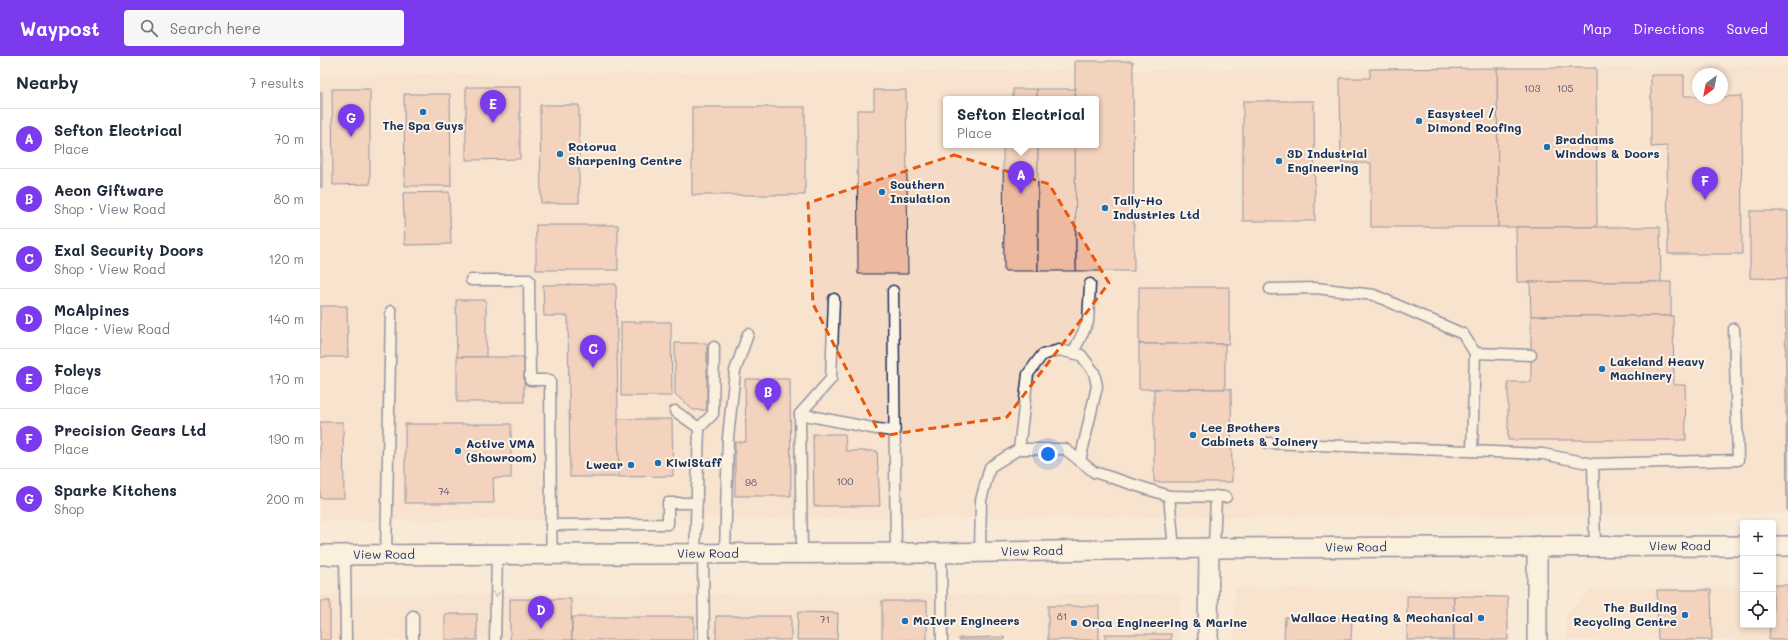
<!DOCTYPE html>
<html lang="en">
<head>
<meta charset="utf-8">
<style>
  body { margin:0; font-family:Mali,sans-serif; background:#f6f6f7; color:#1f2937 }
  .controls { position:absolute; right:12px; bottom:12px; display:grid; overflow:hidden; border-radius:4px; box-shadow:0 2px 6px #0003 }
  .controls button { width:36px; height:36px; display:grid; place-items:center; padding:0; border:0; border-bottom:1px solid #e0e1e3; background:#fff; color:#1f2937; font:20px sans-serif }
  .compass { position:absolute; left:1372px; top:12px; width:36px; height:36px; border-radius:50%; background:#fff; box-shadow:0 2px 6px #0003; rotate:212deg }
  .you { position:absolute; left:728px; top:398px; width:14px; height:14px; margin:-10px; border:3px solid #fff; border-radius:50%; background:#1a73e8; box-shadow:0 0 0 6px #1a73e833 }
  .badge { display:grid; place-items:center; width:26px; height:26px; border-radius:50%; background:#7c3aed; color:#fff; font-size:13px; font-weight:700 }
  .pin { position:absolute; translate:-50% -33px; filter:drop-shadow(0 1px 2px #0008) }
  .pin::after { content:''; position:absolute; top:21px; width:14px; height:12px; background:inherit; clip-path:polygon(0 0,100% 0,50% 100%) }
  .popup { position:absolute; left:623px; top:40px; width:156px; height:52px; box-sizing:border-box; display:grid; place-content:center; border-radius:4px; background:#fff; filter:drop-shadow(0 1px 3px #0005); font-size:13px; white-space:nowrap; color:#747a83 }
  .popup b { font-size:15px; color:#1f2937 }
  .popup::after { content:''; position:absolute; left:50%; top:100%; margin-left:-8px; border:8px solid transparent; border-top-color:#fff }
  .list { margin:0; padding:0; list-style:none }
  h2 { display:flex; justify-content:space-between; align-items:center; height:52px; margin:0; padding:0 16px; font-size:17px }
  h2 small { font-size:13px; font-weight:400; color:#747a83 }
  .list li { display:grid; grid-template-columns:26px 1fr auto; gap:12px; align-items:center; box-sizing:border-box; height:60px; padding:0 16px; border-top:1px solid #e0e1e3 }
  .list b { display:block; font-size:15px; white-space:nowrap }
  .list p { margin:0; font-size:13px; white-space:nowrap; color:#747a83 }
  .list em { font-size:13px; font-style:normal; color:#747a83 }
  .icon { flex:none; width:22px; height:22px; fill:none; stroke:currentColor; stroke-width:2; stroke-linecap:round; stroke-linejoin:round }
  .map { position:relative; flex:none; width:1468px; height:584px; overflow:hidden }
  header { display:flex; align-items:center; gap:24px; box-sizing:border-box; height:56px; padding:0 20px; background:#7c3aed; color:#fff }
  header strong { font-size:19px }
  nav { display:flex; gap:22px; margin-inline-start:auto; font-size:14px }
  .search { width:280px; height:36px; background:#f6f6f7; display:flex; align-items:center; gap:10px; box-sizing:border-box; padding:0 14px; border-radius:4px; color:#747a83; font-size:15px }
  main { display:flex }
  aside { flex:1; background:#fff }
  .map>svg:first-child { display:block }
  .built { fill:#f5dbc6; fill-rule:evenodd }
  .building { fill:#edb99f; stroke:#1b2f5e }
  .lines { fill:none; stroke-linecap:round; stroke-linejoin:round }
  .lane-casing { stroke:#1b2f5e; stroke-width:13 }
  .street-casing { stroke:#1b2f5e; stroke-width:22 }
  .lane { stroke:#fcf5e5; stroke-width:10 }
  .street { stroke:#fcf5e5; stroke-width:19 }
  .oneway { stroke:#8c92a2 }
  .marked { fill:none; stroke:#e8590c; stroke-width:3; stroke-dasharray:8 5; stroke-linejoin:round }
  .poi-dot { fill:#1f6fb2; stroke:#fcf5e5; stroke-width:1.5 }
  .labels { text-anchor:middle; stroke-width:4; stroke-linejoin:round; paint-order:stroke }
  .number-label { font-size:10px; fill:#50526e }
  .poi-label { font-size:12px; font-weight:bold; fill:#1b2f5e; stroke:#fcf5e5; text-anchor:start }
  .street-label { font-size:12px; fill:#1b2f5e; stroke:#fcf5e5 }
</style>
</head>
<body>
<header>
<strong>Waypost</strong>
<div class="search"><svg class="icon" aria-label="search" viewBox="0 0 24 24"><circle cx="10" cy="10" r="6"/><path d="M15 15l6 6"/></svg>Search here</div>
<nav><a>Map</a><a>Directions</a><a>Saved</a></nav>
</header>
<main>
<aside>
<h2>Nearby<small>7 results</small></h2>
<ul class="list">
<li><span class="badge">A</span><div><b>Sefton Electrical</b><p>Place</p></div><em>70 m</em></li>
<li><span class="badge">B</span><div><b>Aeon Giftware</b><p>Shop · View Road</p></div><em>80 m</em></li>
<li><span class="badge">C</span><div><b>Exal Security Doors</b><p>Shop · View Road</p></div><em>120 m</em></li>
<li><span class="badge">D</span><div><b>McAlpines</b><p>Place · View Road</p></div><em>140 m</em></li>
<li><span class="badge">E</span><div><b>Foleys</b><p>Place</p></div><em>170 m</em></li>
<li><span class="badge">F</span><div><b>Precision Gears Ltd</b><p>Place</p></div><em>190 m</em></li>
<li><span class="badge">G</span><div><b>Sparke Kitchens</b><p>Shop</p></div><em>200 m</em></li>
</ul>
</aside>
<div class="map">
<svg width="1468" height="584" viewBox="0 0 1468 584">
  <rect width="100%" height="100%" fill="#f9e9d7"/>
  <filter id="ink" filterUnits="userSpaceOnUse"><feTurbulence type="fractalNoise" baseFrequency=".025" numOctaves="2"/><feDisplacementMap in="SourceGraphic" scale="8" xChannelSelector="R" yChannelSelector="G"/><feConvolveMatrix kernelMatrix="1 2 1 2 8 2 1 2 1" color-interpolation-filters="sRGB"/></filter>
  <g filter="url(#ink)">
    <g class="built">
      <path d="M1468 10V458L0 465V19ZM1378 18H1402V42H1378ZM626 43H776V89H626Z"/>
      <path d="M1423 531V569H1453L1468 584H1247L1246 558 1272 533Z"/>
      <path d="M915 532 1165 534 1189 556V584H914Z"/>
      <path d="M860 538V584H0V539Z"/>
    </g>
    <g class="building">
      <path d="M755 5H813L814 215H756L755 89H776V43H755Z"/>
      <path d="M1177 12H1276L1277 171H1178Z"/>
      <path d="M1177 12 1178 171H1051V107H1021L1020 22H1050V13Z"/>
      <path d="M1331 19H1364V40H1378V42L1421 40 1422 198H1348L1347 90 1331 91Z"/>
      <path d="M146 31H200V103L146 104Z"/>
      <path d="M12 33H50V128L13 129Z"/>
      <rect x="693" y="33" width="24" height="10"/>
      <rect x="717" y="33" width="38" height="10"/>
      <path d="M554 34H586L588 218H538L537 54H554Z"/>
      <rect x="0" y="36" width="2" height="95"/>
      <path d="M84 38H130L131 130H85Z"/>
      <path d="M923 45H994L995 165H923Z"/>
      <path d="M220 49H259V147H221Z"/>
      <rect x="372" y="51" width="113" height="88"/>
      <path d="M683 89H718V215H684Z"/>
      <path d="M718 89H755L756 215H718Z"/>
      <path d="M129 136 131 188 85 189 83 137Z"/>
      <path d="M1430 155H1468V223L1430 222Z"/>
      <rect x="216" y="169" width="82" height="45"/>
      <path d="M1196 171H1340L1341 226H1197Z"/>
      <path d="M1465 223H1468V454H1467Z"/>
      <path d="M1210 226H1351V260H1211Z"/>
      <path d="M296 228 299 421H250L248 260H224L223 229Z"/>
      <rect x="819" y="231" width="90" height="57"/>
      <path d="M136 244H166V301H137Z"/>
      <path d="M0 250H27L28 301H0Z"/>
      <path d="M1211 260H1353L1354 329H1365L1366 384H1188V326H1211Z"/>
      <path d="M301 266H351L352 340H301Z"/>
      <path d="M355 287H387V354H373L355 338Z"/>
      <rect x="819" y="288" width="86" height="45"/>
      <rect x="137" y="301" width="67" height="45"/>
      <path d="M425 323H470L471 440H415V386H426Z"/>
      <path d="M834 333H911L912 426H834Z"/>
      <path d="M298 363H352L353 420 299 421Z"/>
      <path d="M0 366H23L24 442H0Z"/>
      <path d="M85 368H191V422H173L174 447H85Z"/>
      <path d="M493 378H525L526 395H557L560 450H494Z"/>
      <path d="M1453 529H1468V584H1449L1450 569H1453Z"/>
      <path d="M1337 534H1391L1392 584H1338Z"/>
      <rect x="1087" y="540" width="47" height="44"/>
      <path d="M1134 540 1188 541V584H1134Z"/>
      <path d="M190 543H251L252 584H190Z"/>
      <rect x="0" y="545" width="10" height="39"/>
      <rect x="562" y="545" width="45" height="39"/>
      <rect x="728" y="550" width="51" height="34"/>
      <path d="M478 556 518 557 517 584H477Z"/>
      <rect x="125" y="558" width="32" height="26"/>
      <rect x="396" y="560" width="75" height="24"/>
      <rect x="252" y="561" width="122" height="23"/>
      <path d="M965 561 1032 562 1031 584H964Z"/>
      <rect x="785" y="578" width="66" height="6"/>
      <path d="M684 581V584H639V582Z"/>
    </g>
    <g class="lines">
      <g class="lane-casing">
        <g id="lane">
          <path d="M151 224H209L210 324H230L231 469 348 468V447H377"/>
          <path d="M950 233 996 232 1054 239 1143 278 1155 297"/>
          <path d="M573 235 576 497"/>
          <path d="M753 297 768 266 770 228"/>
          <path d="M355 355 379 372 375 498"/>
          <path d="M480 358 557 373 574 375"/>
          <path d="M379 372 393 358 394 291"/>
          <path d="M948 387 1223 398 1273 408"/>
          <path d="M699 393 708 318 722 299 739 294 761 299 774 316 777 330 760 405"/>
          <path d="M1152 395 1155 297 1211 299"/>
          <path d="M849 440 906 441"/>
          <path d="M231 469 232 498"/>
          <path d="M1275 490 1273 408 1418 404 1414 273"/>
          <path d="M894 492 896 440"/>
          <path d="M660 496 661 444 670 411 699 393H745L774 416 849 440 854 493"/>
          <path d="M482 497 480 358 511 323 514 243"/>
          <path d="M621 497 622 584"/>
          <path d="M383 498 384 584"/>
          <path d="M405 498 408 382 415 315 428 278"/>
          <path d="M25 499 26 584"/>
          <path d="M66 499 71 255"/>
          <path d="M93 560V584"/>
          <path d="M175 584 177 499"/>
        </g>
      </g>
      <g class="street-casing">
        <g id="street">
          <path d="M1217 490V584"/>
          <path d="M1453 490H1468"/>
          <path id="s1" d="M0 499 621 497 889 492 1423 490"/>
          <path d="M888 584 889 492"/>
        </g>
      </g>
      <use href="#lane" class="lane"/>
      <use href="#street" class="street"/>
    </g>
    <defs><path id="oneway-chevron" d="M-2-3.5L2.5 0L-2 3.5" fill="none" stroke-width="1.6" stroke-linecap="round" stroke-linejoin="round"/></defs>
    <use class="oneway" href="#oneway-chevron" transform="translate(176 538) rotate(91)"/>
  </g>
  <path d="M0 0H1468V584H0ZM634 99 729 128 789 227 687 361 561 380 493 248 488 147Z" fill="#f9e9d7" fill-opacity=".55" fill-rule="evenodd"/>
  <path class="marked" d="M634 99 729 128 789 227 687 361 561 380 493 248 488 147Z"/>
  <g class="poi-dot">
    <circle cx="103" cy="56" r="4"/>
    <circle cx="1099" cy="65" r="4"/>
    <circle cx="1227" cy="91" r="4"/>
    <circle cx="240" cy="98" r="4"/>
    <circle cx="959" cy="105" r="4"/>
    <circle cx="562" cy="136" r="4"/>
    <circle cx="785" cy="152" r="4"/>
    <circle cx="1282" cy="313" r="4"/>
    <circle cx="873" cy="379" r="4"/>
    <circle cx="138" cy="395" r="4"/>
    <circle cx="338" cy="407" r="4"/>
    <circle cx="311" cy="409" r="4"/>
    <circle cx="1365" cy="559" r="4"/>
    <circle cx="1161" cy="562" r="4"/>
    <circle cx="585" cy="565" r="4"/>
    <circle cx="754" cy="567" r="4"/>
  </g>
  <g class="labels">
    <g class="number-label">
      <text x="1212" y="36">103</text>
      <text x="1245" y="36">105</text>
      <text x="525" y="429">100</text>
      <text x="431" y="430">98</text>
      <text x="124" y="439">74</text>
      <text x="742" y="564">81</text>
      <text x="505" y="567">71</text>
    </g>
    <g class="poi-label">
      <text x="1107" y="62">Easysteel /<tspan x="1107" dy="14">Dimond Roofing</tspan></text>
      <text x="103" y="74" text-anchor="middle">The Spa Guys</text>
      <text x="1235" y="88">Bradnams<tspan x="1235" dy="14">Windows &amp; Doors</tspan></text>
      <text x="248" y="95">Rotorua<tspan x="248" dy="14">Sharpening Centre</tspan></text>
      <text x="967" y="102">3D Industrial<tspan x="967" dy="14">Engineering</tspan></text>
      <text x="570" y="133">Southern<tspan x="570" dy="14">Insulation</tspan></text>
      <text x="793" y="149">Tally-Ho<tspan x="793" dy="14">Industries Ltd</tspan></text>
      <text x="1290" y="310">Lakeland Heavy<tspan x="1290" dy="14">Machinery</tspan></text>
      <text x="881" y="376">Lee Brothers<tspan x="881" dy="14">Cabinets &amp; Joinery</tspan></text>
      <text x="146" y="392">Active VMA<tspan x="146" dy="14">(Showroom)</tspan></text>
      <text x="346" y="411">KiwiStaff</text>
      <text x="303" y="413" text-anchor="end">Lwear</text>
      <text x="1357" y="556" text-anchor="end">The Building<tspan x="1357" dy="14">Recycling Centre</tspan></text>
      <text x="1153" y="566" text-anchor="end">Wallace Heating &amp; Mechanical</text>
      <text x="593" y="569">McIver Engineers</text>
      <text x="762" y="571">Orca Engineering &amp; Marine</text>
    </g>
    <g class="street-label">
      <text dy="4" stroke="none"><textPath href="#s1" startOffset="1360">View Road</textPath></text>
      <text dy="4" stroke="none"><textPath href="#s1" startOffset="1036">View Road</textPath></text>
      <text dy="4" stroke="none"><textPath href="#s1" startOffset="712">View Road</textPath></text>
      <text dy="4" stroke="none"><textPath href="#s1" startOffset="388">View Road</textPath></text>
      <text dy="4" stroke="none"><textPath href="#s1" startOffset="64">View Road</textPath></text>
    </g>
  </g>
</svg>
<div class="controls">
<button>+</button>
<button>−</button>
<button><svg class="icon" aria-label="locate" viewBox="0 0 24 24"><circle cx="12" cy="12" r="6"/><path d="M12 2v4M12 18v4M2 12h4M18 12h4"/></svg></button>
</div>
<svg class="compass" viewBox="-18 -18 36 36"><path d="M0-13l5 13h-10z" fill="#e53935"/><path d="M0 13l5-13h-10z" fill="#747a83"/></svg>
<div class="you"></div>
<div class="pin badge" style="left:701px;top:138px">A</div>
<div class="popup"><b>Sefton Electrical</b>Place</div>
<div class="pin badge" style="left:448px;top:355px">B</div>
<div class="pin badge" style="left:273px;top:312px">C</div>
<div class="pin badge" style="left:221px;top:573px">D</div>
<div class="pin badge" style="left:173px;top:67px">E</div>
<div class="pin badge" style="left:1385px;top:144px">F</div>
<div class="pin badge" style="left:31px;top:81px">G</div>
</div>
</main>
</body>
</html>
